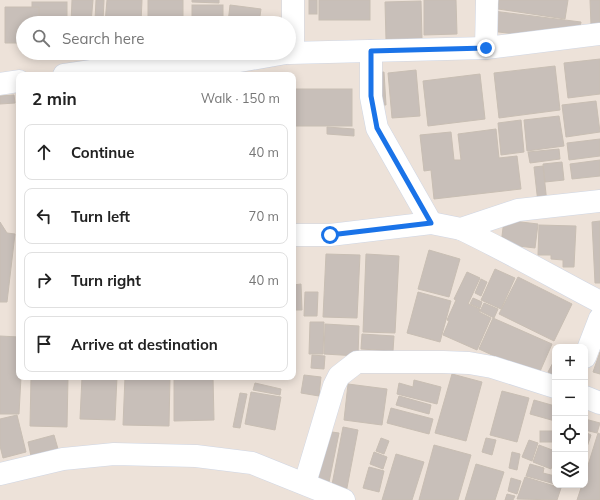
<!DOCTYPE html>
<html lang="en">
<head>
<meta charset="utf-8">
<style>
  body { margin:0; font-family:Mulish,sans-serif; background:#f6f6f6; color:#222 }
  .controls { position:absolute; right:12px; bottom:12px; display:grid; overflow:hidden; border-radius:8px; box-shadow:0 2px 10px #0003 }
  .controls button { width:36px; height:36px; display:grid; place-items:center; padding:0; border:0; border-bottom:1px solid #e0e0e0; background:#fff; color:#222; font:20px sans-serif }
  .stop { position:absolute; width:12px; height:12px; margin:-9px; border:3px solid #1a73e8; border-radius:50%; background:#fff }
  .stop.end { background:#1a73e8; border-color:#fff; box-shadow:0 1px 4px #0008 }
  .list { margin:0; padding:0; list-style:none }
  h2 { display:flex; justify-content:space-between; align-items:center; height:52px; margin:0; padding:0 16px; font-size:17px }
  h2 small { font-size:13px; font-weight:400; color:#767676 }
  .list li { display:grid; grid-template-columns:26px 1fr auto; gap:12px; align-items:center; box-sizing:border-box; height:56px; margin:0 8px 8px; padding:0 8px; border:1px solid #e0e0e0; border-radius:8px }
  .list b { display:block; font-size:15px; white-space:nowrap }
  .list em { font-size:13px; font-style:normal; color:#767676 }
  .icon { flex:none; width:22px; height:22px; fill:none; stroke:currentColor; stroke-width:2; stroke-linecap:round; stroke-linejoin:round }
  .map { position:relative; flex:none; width:600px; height:500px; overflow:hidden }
  .search { position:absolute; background:#fff; box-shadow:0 2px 10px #0003; left:16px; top:16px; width:280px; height:44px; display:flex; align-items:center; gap:10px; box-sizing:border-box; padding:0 14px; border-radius:22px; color:#767676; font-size:15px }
  .panel { position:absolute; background:#fff; box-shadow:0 2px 10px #0003; left:16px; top:72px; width:280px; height:308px; border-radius:8px }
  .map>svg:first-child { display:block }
  .building { fill:#c8bfb9; stroke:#c8beb3 }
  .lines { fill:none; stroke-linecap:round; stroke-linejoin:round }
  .minor-casing { stroke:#cfd6e4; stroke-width:23 }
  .minor { stroke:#fff; stroke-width:22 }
  .route { stroke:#1a73e8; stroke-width:5 }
</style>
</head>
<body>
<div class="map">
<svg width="600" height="500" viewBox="0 0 600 500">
  <rect width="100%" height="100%" fill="#ede2d9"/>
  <g class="building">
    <path d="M72 0H93L91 23H71Z"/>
    <path d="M96 0H104L103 21 95 20Z"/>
    <path d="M107 0H142L141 23H105Z"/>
    <rect x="148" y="0" width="35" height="23"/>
    <path d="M192 0H219V3L192 2Z"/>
    <rect x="309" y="0" width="8" height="14"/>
    <rect x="319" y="0" width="51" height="20"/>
    <path d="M424 0H456L457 34 424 35Z"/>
    <path d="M499 0H568L565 19 498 9Z"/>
    <path d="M590 0H600V24L591 25Z"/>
    <path d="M421 1 422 39 386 40 385 2Z"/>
    <rect x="32" y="2" width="35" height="21"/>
    <rect x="192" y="5" width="31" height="18"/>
    <path d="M230 5 261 9 259 23H228Z"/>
    <path d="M5 7H39V23H23V43H5Z"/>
    <path d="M493 11 581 22 579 33 538 37 491 31Z"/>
    <path d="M153 53H179L178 60 153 59Z"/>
    <path d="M181 53H201V60L181 59Z"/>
    <path d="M600 59V94L568 98 564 63Z"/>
    <path d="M555 66 560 110 499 118 494 73Z"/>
    <path d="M416 70 420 116 392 118 388 73Z"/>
    <path d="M384 72 386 105H377L375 73Z"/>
    <path d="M480 74 485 119 428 126 423 81Z"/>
    <rect x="293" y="89" width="59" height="37"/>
    <path d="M14 95 15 103 0 104V96Z"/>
    <path d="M596 101 600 132 566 137 562 105Z"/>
    <path d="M559 116 564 146 527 151 524 120Z"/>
    <path d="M521 120 524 152 501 155 498 123Z"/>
    <path d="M327 127 354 129V136L327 134Z"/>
    <path d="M496 129 499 158 517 156 521 189 434 199 431 170 424 171 420 135 451 132 454 160H461L458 134Z"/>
    <path d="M600 139V156L569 160 567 143Z"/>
    <path d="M559 149 560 159 530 163 528 152Z"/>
    <path d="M600 160V176L572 179 570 164Z"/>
    <path d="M562 162 564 180 545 182 543 164Z"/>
    <path d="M543 166 547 203H538L534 167Z"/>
    <path d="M504 220 538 224 535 248 501 244Z"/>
    <path d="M600 221V283H595L592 222Z"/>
    <path d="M0 222 7 233 15 234 7 302H0Z"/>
    <path d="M539 225 576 226 574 267H563V260L551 259V255H538Z"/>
    <path d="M429 250 460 259 449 297 418 289Z"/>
    <path d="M326 254 360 255 357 318 323 317Z"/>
    <path d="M366 254 399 256 395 333 363 332Z"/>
    <path d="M495 269 515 278 501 309 481 300Z"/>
    <path d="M467 272 480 278 468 304 480 309 479 312 491 318 477 350 443 335 449 321 447 320 456 300 454 299Z"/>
    <path d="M518 277 572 304 554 341 499 314Z"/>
    <path d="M481 279 487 282 481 296 475 293Z"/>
    <path d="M301 284 302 310H293V285Z"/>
    <path d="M305 292H318L317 316H304Z"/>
    <path d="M418 292 451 301 440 342 407 333Z"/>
    <path d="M473 298 482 302 480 308 470 304Z"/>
    <path d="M484 303 498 309 494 318 480 311Z"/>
    <path d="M493 318 552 344 538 376 479 349Z"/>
    <path d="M310 322H324L323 354H309Z"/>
    <path d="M325 324 359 326 358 356 324 354Z"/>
    <path d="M362 334 394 336 393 351 361 349Z"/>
    <path d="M0 336 19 337V377H21L19 414H0Z"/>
    <path d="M600 352V374L593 372Z"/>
    <path d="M312 355 325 356 324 369 311 368Z"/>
    <path d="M555 359V376L548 372Z"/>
    <path d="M452 374 482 382 466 441 435 433Z"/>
    <path d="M304 375 321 377 319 396 301 393Z"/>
    <path d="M31 377H68L67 427 30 426Z"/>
    <path d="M82 377H117L115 420 80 419Z"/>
    <path d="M125 377H170L169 426 123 425Z"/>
    <path d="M174 377H213L214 420 174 421Z"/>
    <path d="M414 380 441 387 437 404 397 394 399 383 413 387Z"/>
    <path d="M255 383 281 389 280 395 253 390Z"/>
    <path d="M348 384 387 389 382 425 344 420Z"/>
    <path d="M502 391 529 398 517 442 490 435Z"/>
    <path d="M251 392 281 397 275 430 245 424Z"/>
    <path d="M240 393 247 394 240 428 233 427Z"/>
    <path d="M399 396 431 405 429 414 396 405Z"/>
    <path d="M534 400 555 406V421L530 414Z"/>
    <path d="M391 408 433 419 429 434 387 423Z"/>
    <path d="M17 415 26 452 3 458 0 446V419Z"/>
    <path d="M585 419 600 423 597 433 585 430Z"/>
    <path d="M343 427 358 430 346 493 331 490Z"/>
    <path d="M325 431 339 433 328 487 314 484Z"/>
    <rect x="540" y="431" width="13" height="11"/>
    <path d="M585 432 591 435 585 453Z"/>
    <path d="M598 433 600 434V500H577L582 485H585V475Z"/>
    <path d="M54 435 58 449 31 456 28 442Z"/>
    <path d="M381 438 389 441 384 454 376 451Z"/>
    <path d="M486 438 496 440 492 455 482 452Z"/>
    <path d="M529 440 538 443 532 461 522 457Z"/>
    <path d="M434 445 471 455 458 500H419Z"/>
    <path d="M539 445 555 451V458L551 469 533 462Z"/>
    <path d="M374 452 387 457 383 469 370 464Z"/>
    <path d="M512 452 520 454 517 470 509 468Z"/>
    <path d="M396 454 424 462 412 500H382Z"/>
    <path d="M476 464 504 472 495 500H465Z"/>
    <path d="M530 464 544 468 543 473 555 476V484L526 476Z"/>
    <path d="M369 467 384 471 379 492 363 488Z"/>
    <path d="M525 477 561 488 557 500 517 499Z"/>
    <path d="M511 478 521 481 517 494 508 491Z"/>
    <path d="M507 494 515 496 513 500H505Z"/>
  </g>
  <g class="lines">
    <g class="minor-casing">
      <g id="minor">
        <path d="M486 48 487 0"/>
        <path d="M371 51V97L377 128 431 223"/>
        <path d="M293 52V0"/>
        <path d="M289 53 486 48 600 34"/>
        <path d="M64 75 126 66H211L286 53"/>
        <path d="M0 84 19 81"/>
        <path d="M461 229C509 252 554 278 600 302"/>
        <path d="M293 235H330L431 223 461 229 518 210 600 201"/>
        <path d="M585 357 600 318"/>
        <path d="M585 397 600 403"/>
        <path d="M0 474 63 459 114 454 196 456 252 463 344 500"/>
        <path d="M305 483 334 386 339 376 357 362H443L469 363 492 367 555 387"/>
      </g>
    </g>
    <use href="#minor" class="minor"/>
  </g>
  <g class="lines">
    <path class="route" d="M330 235 431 223 377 128 371 96V51L486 48"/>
  </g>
</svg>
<div class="controls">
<button>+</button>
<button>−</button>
<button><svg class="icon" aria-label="locate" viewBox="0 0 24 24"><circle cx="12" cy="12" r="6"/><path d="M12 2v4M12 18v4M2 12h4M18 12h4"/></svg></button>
<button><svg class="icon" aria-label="layers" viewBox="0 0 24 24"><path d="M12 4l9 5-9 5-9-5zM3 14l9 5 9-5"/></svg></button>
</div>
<div class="stop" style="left:330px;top:235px"></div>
<div class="stop end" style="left:486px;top:48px"></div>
<div class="search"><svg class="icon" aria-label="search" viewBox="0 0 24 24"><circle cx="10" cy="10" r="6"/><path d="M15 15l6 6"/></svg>Search here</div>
<section class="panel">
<h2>2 min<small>Walk · 150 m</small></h2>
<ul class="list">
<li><svg class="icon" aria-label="ahead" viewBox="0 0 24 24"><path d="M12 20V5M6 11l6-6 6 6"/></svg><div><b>Continue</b></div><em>40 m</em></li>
<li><svg class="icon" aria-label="left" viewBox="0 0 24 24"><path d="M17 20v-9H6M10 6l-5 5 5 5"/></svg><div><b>Turn left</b></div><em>70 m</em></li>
<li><svg class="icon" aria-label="right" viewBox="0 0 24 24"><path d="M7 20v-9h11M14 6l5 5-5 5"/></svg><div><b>Turn right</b></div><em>40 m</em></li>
<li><svg class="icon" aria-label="arrive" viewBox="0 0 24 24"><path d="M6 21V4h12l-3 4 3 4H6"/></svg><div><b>Arrive at destination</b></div></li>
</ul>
</section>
</div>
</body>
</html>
